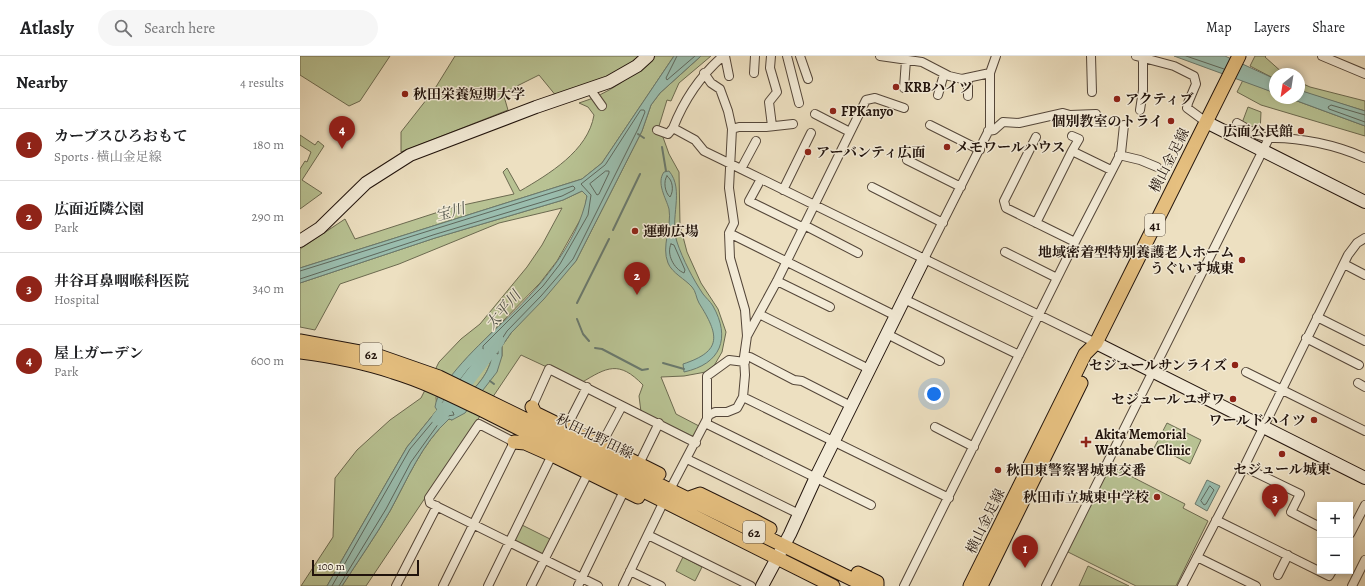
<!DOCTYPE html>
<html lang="en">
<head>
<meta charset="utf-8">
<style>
	body { margin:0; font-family:Alegreya,"Noto Serif JP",serif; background:#f6f6f6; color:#202124 }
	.controls { position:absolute; right:12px; bottom:12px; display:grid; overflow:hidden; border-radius:0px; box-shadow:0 2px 6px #0003 }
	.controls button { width:36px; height:36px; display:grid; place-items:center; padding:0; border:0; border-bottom:1px solid #e0e0e0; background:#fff; color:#202124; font:20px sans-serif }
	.compass { position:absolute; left:969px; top:12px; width:36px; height:36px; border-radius:50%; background:#fff; box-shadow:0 2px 6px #0003; rotate:210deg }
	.scale { position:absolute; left:12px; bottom:10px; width:107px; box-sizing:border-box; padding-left:4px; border:2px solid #21130c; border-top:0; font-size:11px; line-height:14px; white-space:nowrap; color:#21130c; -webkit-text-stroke:3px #f3ebd7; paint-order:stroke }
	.you { position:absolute; left:634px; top:338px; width:14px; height:14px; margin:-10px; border:3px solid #fff; border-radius:50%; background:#1a73e8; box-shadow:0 0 0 6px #1a73e833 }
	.badge { display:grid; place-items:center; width:26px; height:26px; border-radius:50%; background:#8f2418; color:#fff; font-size:13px; font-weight:700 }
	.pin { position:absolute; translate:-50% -33px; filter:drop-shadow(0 1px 2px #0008) }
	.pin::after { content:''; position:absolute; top:21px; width:14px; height:12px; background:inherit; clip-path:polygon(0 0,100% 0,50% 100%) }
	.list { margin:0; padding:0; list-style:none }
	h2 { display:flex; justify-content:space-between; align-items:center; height:52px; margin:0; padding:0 16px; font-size:17px }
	h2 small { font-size:13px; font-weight:400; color:#757577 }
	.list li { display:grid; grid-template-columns:26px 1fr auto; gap:12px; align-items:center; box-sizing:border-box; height:72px; padding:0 16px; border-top:1px solid #e0e0e0 }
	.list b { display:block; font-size:15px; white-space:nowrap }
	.list p { margin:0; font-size:13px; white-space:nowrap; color:#757577 }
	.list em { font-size:13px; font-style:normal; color:#757577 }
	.icon { flex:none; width:22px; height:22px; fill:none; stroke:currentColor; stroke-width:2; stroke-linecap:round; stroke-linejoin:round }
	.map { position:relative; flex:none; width:1065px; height:530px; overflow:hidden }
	header { display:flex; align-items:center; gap:24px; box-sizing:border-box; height:56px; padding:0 20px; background:#fff; border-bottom:1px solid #e0e0e0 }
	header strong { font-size:19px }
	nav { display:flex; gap:22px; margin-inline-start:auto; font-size:14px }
	.search { width:280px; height:36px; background:#f6f6f6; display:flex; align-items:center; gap:10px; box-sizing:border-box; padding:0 14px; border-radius:22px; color:#757577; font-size:15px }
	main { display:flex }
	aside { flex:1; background:#fff }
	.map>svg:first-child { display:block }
</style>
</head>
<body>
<header>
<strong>Atlasly</strong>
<div class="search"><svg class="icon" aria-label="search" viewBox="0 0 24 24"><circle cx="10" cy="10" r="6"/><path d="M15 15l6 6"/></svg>Search here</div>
<nav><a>Map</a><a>Layers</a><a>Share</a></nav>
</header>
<main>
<aside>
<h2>Nearby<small>4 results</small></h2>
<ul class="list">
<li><span class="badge">1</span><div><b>カーブスひろおもて</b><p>Sports · 横山金足線</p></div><em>180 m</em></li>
<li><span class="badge">2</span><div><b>広面近隣公園</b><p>Park</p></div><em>290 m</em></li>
<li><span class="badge">3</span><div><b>井谷耳鼻咽喉科医院</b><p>Hospital</p></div><em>340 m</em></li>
<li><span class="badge">4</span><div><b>屋上ガーデン</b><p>Park</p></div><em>600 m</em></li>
</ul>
</aside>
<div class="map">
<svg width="1065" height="530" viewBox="0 0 1065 530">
	<rect width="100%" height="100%" fill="#ede0c1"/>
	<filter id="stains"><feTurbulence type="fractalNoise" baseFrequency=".005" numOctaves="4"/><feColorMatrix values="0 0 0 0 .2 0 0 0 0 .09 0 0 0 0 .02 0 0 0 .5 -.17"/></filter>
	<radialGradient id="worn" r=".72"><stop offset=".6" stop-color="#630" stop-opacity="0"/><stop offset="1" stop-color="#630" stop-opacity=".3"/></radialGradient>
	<!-- green -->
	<path fill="#b8c293" stroke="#6c6a50" d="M0,0H90L60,45L49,50L0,19Z
		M155,0H338L328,13L257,41L239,19L203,37L208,54L101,96V76L134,34Z
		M355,0H374L302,107L282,123L0,212V193L45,163L55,183L154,151L214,138L203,116L207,112L220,135C249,118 288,95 294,59L288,51L279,47C309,38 332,20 355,0Z
		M401,0H411L379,27L371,45L367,44L359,70L369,98L379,116L380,169L387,196L401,227L418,253L426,276L422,296L411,315L384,320L361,321L376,358L399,370L392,384L341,356L339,340L343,329C319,304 307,311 281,327L221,299L66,530H42C58,505 75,481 90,455C107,424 122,387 149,363L152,364L202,300V290L211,277L276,205L342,75L351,49L360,37Z
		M955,0H966L965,1L984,18H975V23L950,10Z
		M943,24L975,37V42H989L1065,70V80L961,49L937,36Z
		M999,26L1010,31L1065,45V55L1006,37L999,34Z
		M948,51L961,56L960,77L942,67Z
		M0,79L15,89L18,85L24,90L2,124L22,137L0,153V113L5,105L7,106L11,96L0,89Z
		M282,135L287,140L284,157L257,205L240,227L163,306L136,341L137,354L107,391L27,530H1L33,481L35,422L57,394L90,364L121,342L139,306L161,283L180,268L227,211L242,189L262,152L199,167L99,208L40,228L15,274L0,271V227L135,182L263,144Z
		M184,297L192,300C187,325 170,336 152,351L142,347L169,312Z
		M867,367L901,384L890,408L861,393L860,395L854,392Z
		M809,409L885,448L883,452L908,465L876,530H836L766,495Z
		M218,467L254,485L245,504L209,485Z
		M383,501L402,511L395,525L376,515Z
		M788,510L829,530H779Z"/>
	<!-- water -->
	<path fill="#9abdae" stroke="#6a796d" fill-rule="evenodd" d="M374,0H401L360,37L351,49L342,75L276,205L244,243L211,277L202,290V300L197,316L165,357L152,364L149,363C122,387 107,424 90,455C75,481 58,505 42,530H27L107,391L137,354L135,351C138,326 183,285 202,267C237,235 278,188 287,140L282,135L263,144L135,182L0,227V212L282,123L302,107ZM184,297L192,301C187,323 172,335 155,350L152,351L142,347L169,312Z
		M874,0H925L975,23V37Z
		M999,34L1065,55V70L989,42H999Z
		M369,115C385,134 369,163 377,186C383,204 393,223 403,238C406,242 410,245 413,250C431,282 421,308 384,316L383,308C423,295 419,279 399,247C396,242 396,235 392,231C385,223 372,217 368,207C361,190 372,171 369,153C366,142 356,127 364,116Z
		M907,424L920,430L907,455L895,448Z"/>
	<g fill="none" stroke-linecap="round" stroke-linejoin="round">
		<!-- shore -->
		<path stroke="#5e685d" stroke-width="1" d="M377,0L366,22L367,24L395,0
			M886,0L924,13
			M341,54H344L345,56L338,73L273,203L241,240L207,275L198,289V298L183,293V290L243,230L260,208L288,159L291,139L281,128L305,109Z
			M1065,59L1031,49L1028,51L1029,53L1065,66
			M306,115H309V117L299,138L297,139L290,128Z
			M367,120C373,124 374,135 370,141C365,137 363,125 367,120Z
			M371,188L374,189L385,214L384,217C374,213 366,198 371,188Z
			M0,215L273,130L275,132L274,134L262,140L133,179L0,223
			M910,430L914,434L906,448L904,449L901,445Z
			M32,530L110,393L140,357L141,352L153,356L154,359L147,360L139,367L111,406L86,453L39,530"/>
		<!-- stream -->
		<path stroke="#6a796d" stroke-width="2" d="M338,78L344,82
			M362,91L366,115
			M313,174L340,118
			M277,247L309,183
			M277,263L283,278L289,285
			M295,292L302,293L342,314L348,313
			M363,307L384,313
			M190,325L194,328"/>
		<!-- river -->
		<path stroke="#9abdae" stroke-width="13" d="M138,363L198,285"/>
		<!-- street casing -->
		<g stroke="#544639" stroke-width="10">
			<path id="street" d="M425,0L429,20
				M471,0L470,12L477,36L469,46L472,70
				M487,0L499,47
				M500,0L508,23
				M580,0L622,6L649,20L662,23L690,17
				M791,0L792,36
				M836,0L874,10L894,20L896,28L888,47L887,52L906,66
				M1022,0L1065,18
				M404,17L411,27L420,33L428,55L432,73
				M454,17L455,0
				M604,32L606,4
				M290,33L302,50
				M638,39L644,18
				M668,40V22
				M840,54L843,34V2
				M515,58L550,76
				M937,67L958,79L969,82
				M630,69L680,94
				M373,72C384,44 400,20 423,0
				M357,74L368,78L373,72L395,84L404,95L441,113L796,287
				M688,75L694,74L703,66L719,67L763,57L770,59L796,58
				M772,80L779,83L772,95
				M736,81L704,145L706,152L775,186
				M819,99L840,104L857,111
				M607,104L661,131
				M441,113L456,85
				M461,123L449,145L502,171
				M572,131L643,167
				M483,134L511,77
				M736,167L772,95L811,114
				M504,169L558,197
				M429,177L596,260
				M705,196L757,222
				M624,203L690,72V17L696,0
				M1044,208L1065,219
				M477,225L530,251
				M604,243L719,299
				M459,258L569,313
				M1017,261L1065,285
				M587,278L640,305
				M447,280L477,225L566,44L575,42L604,52
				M1006,282L1059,309
				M444,301H450L494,324L502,325L551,350
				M946,316L1065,375
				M1058,327L1065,331
				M443,341L649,442
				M232,351L249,313L396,387
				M407,365V320L429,304L445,306
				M407,368L571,449
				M635,371L674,391
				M266,372L287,331
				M301,389L322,350
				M387,403L499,458
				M339,408L359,367
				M944,411L1000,438L991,456L1020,471
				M916,464L1029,520L1032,515
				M1050,478L1065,449
				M348,479L451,530
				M897,501L956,530
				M330,515L361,530
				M978,519L988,499
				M96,530L137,450
				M143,530L214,386L179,368L129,442L130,447C186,475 242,502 298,530
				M188,530L252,399
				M231,530L288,417
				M278,530L324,435
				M323,530L364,445L409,359L415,356H427L437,352L443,341L445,319L444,301L447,280L445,254L430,202L429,177L434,167L429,132L432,73L439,71H466L493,68
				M604,530L775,186L821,97L824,69
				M746,530L969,82C999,81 1037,89 1065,102
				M882,530L944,411L1048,199L1057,187L1065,182
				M1052,530L1065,504"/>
		</g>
		<!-- secondary casing -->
		<g stroke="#21130c" stroke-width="14">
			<path id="secondary" d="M906,66L1065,146
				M0,185L20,172L66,127L110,99L236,51L309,26L337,10L348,0
				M796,287L1065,422
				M462,530L490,478L516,421L624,203"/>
		</g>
		<!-- primary casing -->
		<g stroke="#21130c" stroke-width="15">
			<path id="primary" d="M0,285L76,299L139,321L566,530
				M0,296C31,300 63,306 93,316C123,325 151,339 178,352L533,530
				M232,351L235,357L339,408L343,422
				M214,386L225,387L252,399L338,441
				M339,408L359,418
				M386,443L400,438L453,464L454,476
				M453,464L470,473
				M558,517L577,526V530
				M670,530L785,298L796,287L939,0
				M681,530L781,327"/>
		</g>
		<!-- street -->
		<use href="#street" stroke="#f3ebd7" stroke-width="8"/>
		<!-- secondary -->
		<use href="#secondary" stroke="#f3ebd7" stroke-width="12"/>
		<!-- primary -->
		<use href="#primary" stroke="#e6c080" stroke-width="13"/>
	</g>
	<!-- markers -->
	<g fill="#8f2418" stroke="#f3ebd7" stroke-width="1.5">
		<circle cx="596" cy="31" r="4"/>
		<circle cx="105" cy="38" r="4"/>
		<circle cx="817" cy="43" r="4"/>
		<circle cx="533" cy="55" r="4"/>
		<circle cx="871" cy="65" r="4"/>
		<circle cx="1001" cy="75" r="4"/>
		<circle cx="647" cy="91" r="4"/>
		<circle cx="508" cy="96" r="4"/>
		<circle cx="335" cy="175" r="4"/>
		<circle cx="942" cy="204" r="4"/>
		<circle cx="935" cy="309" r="4"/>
		<circle cx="933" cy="343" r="4"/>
		<circle cx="1014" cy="364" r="4"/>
		<path d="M784 380h4v4h4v4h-4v4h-4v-4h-4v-4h4z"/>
		<circle cx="982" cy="398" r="4"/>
		<circle cx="698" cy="414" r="4"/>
		<circle cx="857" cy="441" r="4"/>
	</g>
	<g text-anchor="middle" stroke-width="3" stroke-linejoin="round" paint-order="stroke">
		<!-- shield labels -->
		<g fill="#f3ebd7" stroke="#605449" stroke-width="1">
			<rect x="845" y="158" width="20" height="22" rx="3"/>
			<rect x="60" y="287" width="22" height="22" rx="3"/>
			<rect x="443" y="465" width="22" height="22" rx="3"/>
		</g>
		<g font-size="13" font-weight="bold" fill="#21130c">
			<text x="855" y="174">41</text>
			<text x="71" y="303">62</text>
			<text x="454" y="481">62</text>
		</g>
		<!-- poi labels -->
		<g font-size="14" font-weight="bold" fill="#21130c" stroke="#f3ebd7" text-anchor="start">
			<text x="604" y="36">KRBハイツ</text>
			<text x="113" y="43">秋田栄養短期大学</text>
			<text x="825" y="48">アクティブ</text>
			<text x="541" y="60">FPKanyo</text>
			<text x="863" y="70" text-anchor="end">個別教室のトライ</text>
			<text x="993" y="80" text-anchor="end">広面公民館</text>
			<text x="655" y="96">メモワールハウス</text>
			<text x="516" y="101">アーバンティ広面</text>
			<text x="343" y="180">運動広場</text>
			<text x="934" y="201" text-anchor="end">地域密着型特別養護老人ホーム<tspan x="934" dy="16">うぐいす城東</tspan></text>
			<text x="927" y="314" text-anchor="end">セジュールサンライズ</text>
			<text x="925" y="348" text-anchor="end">セジュール ユザワ</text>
			<text x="1006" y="369" text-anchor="end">ワールドハイツ</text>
			<text x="795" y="383">Akita Memorial<tspan x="795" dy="16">Watanabe Clinic</tspan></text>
			<text x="982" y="418" text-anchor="middle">セジュール城東</text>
			<text x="706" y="419">秋田東警察署城東交番</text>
			<text x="849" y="446" text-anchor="end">秋田市立城東中学校</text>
		</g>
		<!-- street labels -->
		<g font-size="14" fill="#21130c" stroke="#f3ebd7">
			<text transform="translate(869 104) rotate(-63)" y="5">横山金足線</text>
			<text transform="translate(295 380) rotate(26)" y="5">秋田北野田線</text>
			<text transform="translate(685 465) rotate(-64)" y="5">横山金足線</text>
		</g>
		<!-- water labels -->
		<g font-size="15" font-style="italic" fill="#4b4e45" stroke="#f3ebd7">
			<text transform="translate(150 156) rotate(-16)" y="5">宝川</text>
			<text transform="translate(203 254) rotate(-50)" y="5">太平川</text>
		</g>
	</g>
	<rect width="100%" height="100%" filter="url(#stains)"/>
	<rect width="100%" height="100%" fill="url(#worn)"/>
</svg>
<div class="controls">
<button>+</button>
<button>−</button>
</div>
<svg class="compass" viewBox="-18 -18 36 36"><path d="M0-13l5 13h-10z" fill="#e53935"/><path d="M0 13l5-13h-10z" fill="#757577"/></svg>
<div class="scale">100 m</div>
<div class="you"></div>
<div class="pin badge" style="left:725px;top:512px">1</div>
<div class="pin badge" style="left:337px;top:239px">2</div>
<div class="pin badge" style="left:975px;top:461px">3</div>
<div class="pin badge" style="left:42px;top:93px">4</div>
</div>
</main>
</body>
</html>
